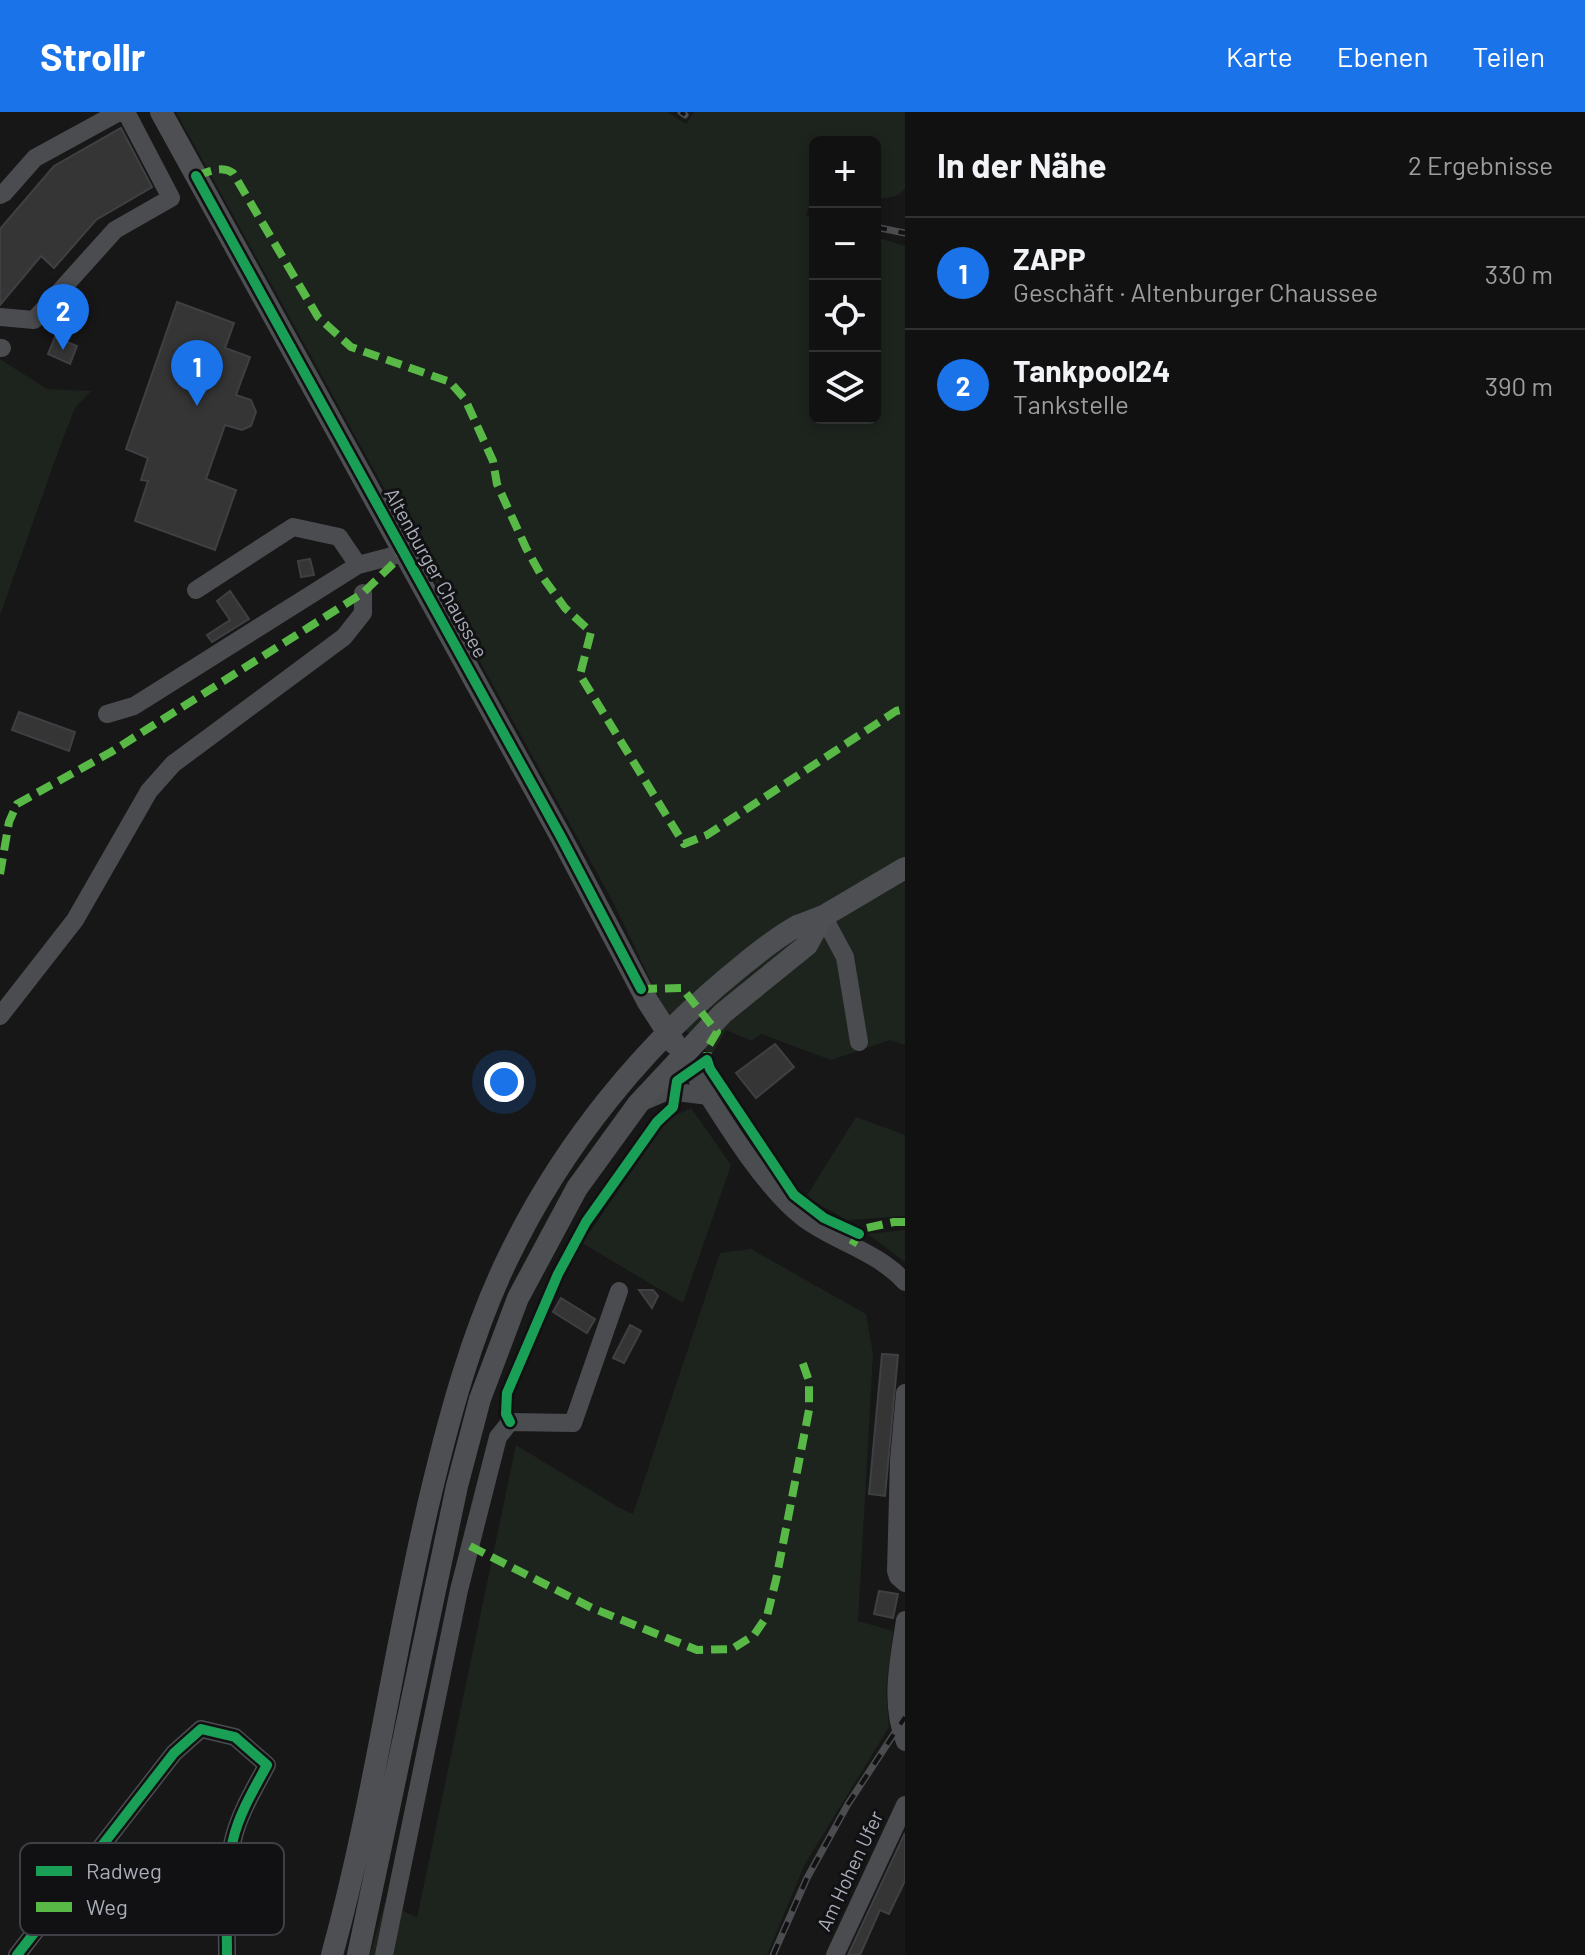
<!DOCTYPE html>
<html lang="de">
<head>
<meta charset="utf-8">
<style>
	body { margin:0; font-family:Barlow,sans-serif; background:#1a1a1a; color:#f1f3f6 }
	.controls { position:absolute; right:24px; top:24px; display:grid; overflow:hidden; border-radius:12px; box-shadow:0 4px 12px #0003 }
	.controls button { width:72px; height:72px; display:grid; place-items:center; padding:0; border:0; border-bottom:2px solid #303131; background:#111; color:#f1f3f6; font:40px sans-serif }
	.you { position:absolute; left:504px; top:970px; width:28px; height:28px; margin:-20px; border:6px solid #fff; border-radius:50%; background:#1a73e8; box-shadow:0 0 0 12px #1a73e833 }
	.badge { display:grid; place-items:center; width:52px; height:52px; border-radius:50%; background:#1a73e8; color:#fff; font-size:26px; font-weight:700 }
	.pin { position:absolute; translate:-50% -66px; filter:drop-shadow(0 2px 4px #0008) }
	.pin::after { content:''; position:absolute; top:42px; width:28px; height:24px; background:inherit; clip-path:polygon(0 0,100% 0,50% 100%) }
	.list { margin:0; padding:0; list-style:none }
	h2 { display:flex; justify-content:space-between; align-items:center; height:104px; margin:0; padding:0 32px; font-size:34px }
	h2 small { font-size:26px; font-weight:400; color:#9c9d9f }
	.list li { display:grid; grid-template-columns:52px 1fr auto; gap:24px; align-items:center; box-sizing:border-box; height:112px; padding:0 32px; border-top:2px solid #303131 }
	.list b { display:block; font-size:30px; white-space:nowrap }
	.list p { margin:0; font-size:26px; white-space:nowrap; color:#9c9d9f }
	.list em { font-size:26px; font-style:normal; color:#9c9d9f }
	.icon { flex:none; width:44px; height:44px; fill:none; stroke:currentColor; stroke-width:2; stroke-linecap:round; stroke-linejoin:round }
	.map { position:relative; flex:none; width:905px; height:1843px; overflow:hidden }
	header { display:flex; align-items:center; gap:48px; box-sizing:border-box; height:112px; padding:0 40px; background:#1a73e8; color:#fff }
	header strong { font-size:38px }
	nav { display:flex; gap:44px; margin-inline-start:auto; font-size:28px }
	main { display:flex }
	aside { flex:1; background:#111 }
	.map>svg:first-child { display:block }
</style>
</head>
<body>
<header>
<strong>Strollr</strong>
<nav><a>Karte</a><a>Ebenen</a><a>Teilen</a></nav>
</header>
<main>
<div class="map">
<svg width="905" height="1843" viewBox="0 0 905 1843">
	<rect width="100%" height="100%" fill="#171717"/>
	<!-- green -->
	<path fill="#1d241e" d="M176,0H667L686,12L694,0H905V77C896,86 887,87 875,85V30H815V79L806,103L815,106V306H875V125L905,134V933L890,928L831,948L761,922L752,929L726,918L711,944L664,896L612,788Z
		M0,247L47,277L91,279L75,296L59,337L0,503Z
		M691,996L731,1053L683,1191L582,1131L668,1007Z
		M856,1005L905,1023V1104L847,1108L806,1085Z
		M905,1118V1150L868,1122Z
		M751,1137L866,1202L873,1242L858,1509L893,1519L886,1578L889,1615L805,1752L767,1843H370L385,1790L417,1806L516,1333L618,1395L633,1402L720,1141Z"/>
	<!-- building -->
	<path fill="#353536" stroke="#3f4043" stroke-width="2" d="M121,16L152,75L96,108L54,156L41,144L0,193V117L54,54Z
		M177,190L234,211L225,236L250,245L236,283L251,288L256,300L251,314L242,318L225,313L206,367L236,378L215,438L135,409L148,369L141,368L148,346L126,337Z
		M55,225L77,234L70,252L48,242Z
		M310,447L314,463L301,465L298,449Z
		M230,479L249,507L212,530L207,523L230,508L217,489Z
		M19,600L75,620L69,639L12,618Z
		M775,932L794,955L756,986L736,961Z
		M639,1178H653L658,1184L652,1196Z
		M561,1186L595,1207L587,1221L553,1200Z
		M630,1213L641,1219L624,1251L613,1246Z
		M882,1242L898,1243L885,1384L869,1382Z
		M879,1479L898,1482L893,1506L874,1502Z
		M905,1721V1769L889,1802L880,1798L860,1843H848Z"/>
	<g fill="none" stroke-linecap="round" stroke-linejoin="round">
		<!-- minor -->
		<path stroke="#4b4c50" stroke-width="18" d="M0,83L4,81L35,46L119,0
			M0,205L34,208L115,118L171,86L126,0
			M0,236H2
			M196,478L293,415L339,425L358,453L404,441
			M107,602L134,594L358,453
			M823,804L845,845L859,930
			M0,904L75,808L149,679L173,652L344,525L363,501V481
			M682,943C714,992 758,1070 802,1105C835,1130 877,1139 905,1170
			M642,990L668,979L709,984
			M905,1281L899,1348L896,1459L898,1465L905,1471
			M905,1508C899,1549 889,1590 905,1630
			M17,1843L174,1641L201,1617L235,1625L267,1653C254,1677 239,1702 233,1728C224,1765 227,1806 227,1843
			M384,1843L459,1478L498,1325L510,1310L573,1311L619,1179
			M835,1843L905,1693"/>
		<!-- major -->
		<path stroke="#4d4f52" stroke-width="22" d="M161,0L561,725L648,890L675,932
			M332,1843C374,1691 394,1534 431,1381C450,1302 472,1221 507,1148C562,1033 645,931 744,852C760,839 779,824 797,814C807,810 817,807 827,802C853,787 879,771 905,756
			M358,1843L457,1374L480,1287L518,1186L577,1076L638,992L723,901L807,833L823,804"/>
		<!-- rail casing -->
		<g stroke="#4b4c4f" stroke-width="7">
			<path id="rail" d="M681,0L685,3
				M875,115L905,121
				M773,1843L807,1766L848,1692L905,1605"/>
		</g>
		<!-- rail -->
		<use href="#rail" stroke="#111113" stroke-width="4" stroke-dasharray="12" stroke-linecap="butt"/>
		<!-- quiet -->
		<path stroke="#58b947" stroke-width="8" stroke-dasharray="16 8" stroke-linecap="butt" d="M196,64C208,60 221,53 233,61L318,205L351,235L450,270L465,287L493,349L497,372L526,436L541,463L565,496L591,520L580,563L684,732L707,723L896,599L905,597
			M0,762L9,710L17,692L111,640L363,481L404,441
			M641,877L682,876L717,920L708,935L707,948
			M852,1133L862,1117L894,1110H905
			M470,1434L592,1496L697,1538L732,1537L754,1523L767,1504L776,1468L809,1298V1269L802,1249"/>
		<!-- cycleway casing -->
		<g stroke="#111113" stroke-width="15">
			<path id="cycleway" d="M196,64L561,725L641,877
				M510,1310L506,1302L507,1281L558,1162L586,1110L657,1010L673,995L677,969L707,948L710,957L794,1083L824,1106L859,1122
				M17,1843L174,1641L201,1617L235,1625L267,1653C254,1677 239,1702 233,1728C224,1765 227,1806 227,1843"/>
		</g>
		<!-- cycleway -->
		<use href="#cycleway" stroke="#1a9f57" stroke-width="10"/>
	</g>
	<g text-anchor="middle" stroke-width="6" stroke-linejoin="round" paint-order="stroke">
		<!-- street labels -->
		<g font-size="20" fill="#a8adb8" stroke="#111113">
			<text transform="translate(436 461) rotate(61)" y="7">Altenburger Chaussee</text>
			<text transform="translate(850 1759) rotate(-65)" y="7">Am Hohen Ufer</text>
		</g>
	</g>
	<!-- legend -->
	<rect x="20" y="1731" width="264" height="92" rx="12" fill="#111113" stroke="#3e4045" stroke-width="2"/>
	<rect x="36" y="1754" width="36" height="10" fill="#1a9f57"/>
	<rect x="36" y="1790" width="36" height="10" fill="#58b947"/>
	<g font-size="22" fill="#a8adb8">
		<text x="86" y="1767">Radweg</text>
		<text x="86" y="1803">Weg</text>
	</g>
</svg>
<div class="controls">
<button>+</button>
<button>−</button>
<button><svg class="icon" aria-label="locate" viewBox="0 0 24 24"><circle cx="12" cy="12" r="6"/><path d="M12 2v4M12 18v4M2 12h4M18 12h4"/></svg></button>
<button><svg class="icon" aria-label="layers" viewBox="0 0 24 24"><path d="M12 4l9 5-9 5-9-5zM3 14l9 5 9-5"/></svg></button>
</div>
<div class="you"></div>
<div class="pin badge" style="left:197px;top:294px">1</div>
<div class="pin badge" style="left:63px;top:238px">2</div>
</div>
<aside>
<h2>In der Nähe<small>2 Ergebnisse</small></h2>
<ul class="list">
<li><span class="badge">1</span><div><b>ZAPP</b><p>Geschäft · Altenburger Chaussee</p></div><em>330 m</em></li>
<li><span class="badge">2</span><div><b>Tankpool24</b><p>Tankstelle</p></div><em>390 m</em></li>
</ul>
</aside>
</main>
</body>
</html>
